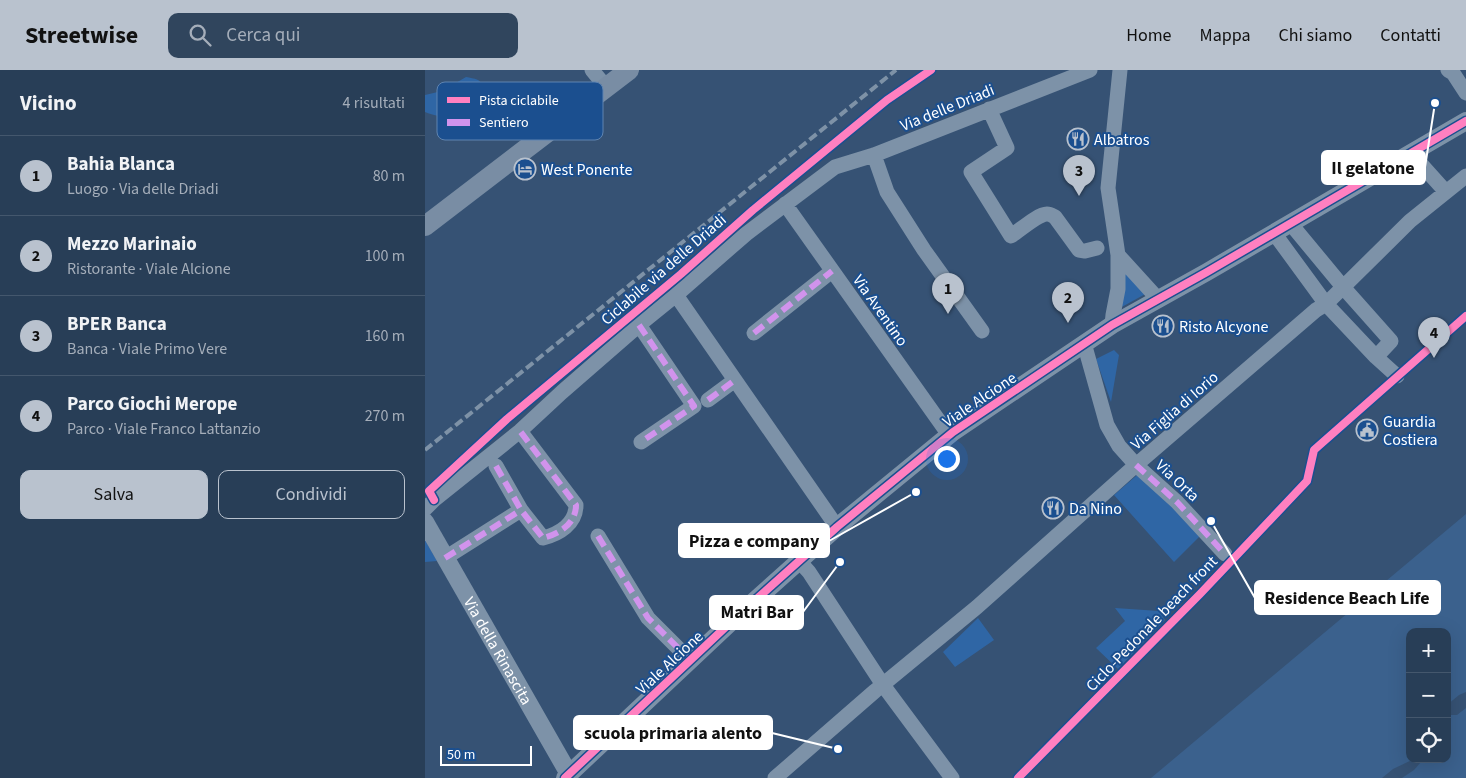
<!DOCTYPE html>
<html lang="it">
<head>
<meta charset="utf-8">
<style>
	body { margin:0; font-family:"Source Sans 3",sans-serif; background:#30455d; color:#f1f3f6 }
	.controls { position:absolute; right:15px; bottom:15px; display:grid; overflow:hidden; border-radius:10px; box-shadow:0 5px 20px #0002 }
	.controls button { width:45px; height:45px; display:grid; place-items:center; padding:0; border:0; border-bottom:1px solid #44576d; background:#283e57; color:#f1f3f6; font:25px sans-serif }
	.scale { position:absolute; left:15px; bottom:12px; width:92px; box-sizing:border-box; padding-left:5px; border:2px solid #fff; border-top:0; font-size:14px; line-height:18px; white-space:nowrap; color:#fff; -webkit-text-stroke:4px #1b4f8f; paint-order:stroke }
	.you { position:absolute; left:521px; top:388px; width:18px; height:18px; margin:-12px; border:4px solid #fff; border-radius:50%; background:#1a73e8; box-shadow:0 0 0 8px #1a73e833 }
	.badge { display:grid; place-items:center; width:32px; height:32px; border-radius:50%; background:#b9c2ce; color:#111; font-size:16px; font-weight:700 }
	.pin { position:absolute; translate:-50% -41px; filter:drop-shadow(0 1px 2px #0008) }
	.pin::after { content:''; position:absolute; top:26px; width:18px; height:15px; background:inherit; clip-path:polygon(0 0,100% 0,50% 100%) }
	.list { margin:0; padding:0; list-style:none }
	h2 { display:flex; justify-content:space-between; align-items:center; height:65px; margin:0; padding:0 20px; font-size:21px }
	h2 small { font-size:16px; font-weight:400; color:#a5aeba }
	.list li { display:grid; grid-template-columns:32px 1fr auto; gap:15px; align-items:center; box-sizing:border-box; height:80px; padding:0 20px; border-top:1px solid #44576d }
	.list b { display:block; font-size:19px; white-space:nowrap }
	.list p { margin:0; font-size:16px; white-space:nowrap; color:#a5aeba }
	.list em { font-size:16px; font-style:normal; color:#a5aeba }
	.actions { display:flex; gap:10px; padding:15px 20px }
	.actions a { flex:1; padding:11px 0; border:1px solid #b9c2ce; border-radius:10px; text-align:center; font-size:18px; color:#b9c2ce }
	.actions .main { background:#b9c2ce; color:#111 }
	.icon { flex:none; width:28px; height:28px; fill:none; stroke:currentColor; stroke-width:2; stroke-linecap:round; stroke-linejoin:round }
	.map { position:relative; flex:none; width:1041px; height:708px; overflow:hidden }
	header { display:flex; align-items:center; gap:30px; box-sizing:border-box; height:70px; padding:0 25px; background:#b9c2ce; color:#111 }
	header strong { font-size:24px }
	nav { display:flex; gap:28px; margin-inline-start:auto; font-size:18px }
	.search { width:350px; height:45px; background:#30455d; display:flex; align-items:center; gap:12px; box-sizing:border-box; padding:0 18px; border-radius:10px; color:#a5aeba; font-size:19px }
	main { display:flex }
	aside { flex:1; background:#283e57 }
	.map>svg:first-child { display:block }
</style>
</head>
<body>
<header>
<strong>Streetwise</strong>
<div class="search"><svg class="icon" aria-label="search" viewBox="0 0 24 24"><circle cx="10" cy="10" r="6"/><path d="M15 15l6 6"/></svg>Cerca qui</div>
<nav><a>Home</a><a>Mappa</a><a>Chi siamo</a><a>Contatti</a></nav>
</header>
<main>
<aside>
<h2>Vicino<small>4 risultati</small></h2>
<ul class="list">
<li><span class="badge">1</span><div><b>Bahia Blanca</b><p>Luogo · Via delle Driadi</p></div><em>80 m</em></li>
<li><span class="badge">2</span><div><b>Mezzo Marinaio</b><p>Ristorante · Viale Alcione</p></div><em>100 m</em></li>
<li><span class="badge">3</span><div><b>BPER Banca</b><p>Banca · Viale Primo Vere</p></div><em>160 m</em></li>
<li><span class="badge">4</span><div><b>Parco Giochi Merope</b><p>Parco · Viale Franco Lattanzio</p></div><em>270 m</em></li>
</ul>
<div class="actions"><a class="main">Salva</a><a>Condividi</a></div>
</aside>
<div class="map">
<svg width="1041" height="708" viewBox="0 0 1041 708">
	<rect width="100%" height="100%" fill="#365274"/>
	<!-- green -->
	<path fill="#2f66a5" d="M41,7C45,8 49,8 53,10C65,17 57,38 47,44C34,51 13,47 0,42V25L17,21Z
		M700,203L724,222L693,239Z
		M689,280L694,285L686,332L671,289Z
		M718,400L778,463L749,492L689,425Z
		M0,470L12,491L0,492Z
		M690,538L734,541L740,550L693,599L671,578L700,551Z
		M553,548L569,570L530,597L518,582Z"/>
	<!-- water -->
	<path fill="#3b618d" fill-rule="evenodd" d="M1041,444V708H726ZM985,562H1022V689H985Z"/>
	<!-- pier -->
	<path fill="#365274" d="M1041,622V638L1032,645H1022V635L1034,625Z
		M989,689H994L996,692L989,700L977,708H957L968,699Z"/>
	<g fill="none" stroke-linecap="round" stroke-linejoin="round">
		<!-- minor -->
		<path stroke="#7d92a8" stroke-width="15" d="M167,0L181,17
			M1023,0L1028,3L1041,23
			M564,39L582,78L546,102L586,166C594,161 613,144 622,144C625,144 628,146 630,147L654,180L660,181L672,178
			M986,83L1021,122
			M449,85L462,122L499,180L557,261
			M360,134L524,365
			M849,163L901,234L951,287L966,271L918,217L865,153
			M693,185L734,230
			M251,225L412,457
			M214,255L269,336L216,372
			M687,255L688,245L693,219V185L683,118L695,0
			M329,263L407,201
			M659,273L682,355L694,376L711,395L752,432L800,484
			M951,287L972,306
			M283,330L310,310
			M71,396L96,440L118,468C134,464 151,454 151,435L95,361
			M0,439L9,430L95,361L137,322L214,255L251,225L321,164L410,97L449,85L665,0
			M173,466L223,548L266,591
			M20,488L96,440
			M374,491L384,502L458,615L527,708
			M350,708L450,621L552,537L711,395L891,240L901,234L985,151L1041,106"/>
		<!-- tertiary -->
		<g stroke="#7d92a8" stroke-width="18">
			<path id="s1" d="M0,452L144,704"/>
			<path d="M140,708L307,551L412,457L528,362L687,255L782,202L1041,51"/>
		</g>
		<!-- secondary -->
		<path stroke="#798da4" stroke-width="20" d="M0,156L204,0"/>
		<!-- rail -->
		<path stroke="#7e92a7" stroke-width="4" stroke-dasharray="9 4" stroke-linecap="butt" d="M0,380L471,0"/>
		<!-- quiet -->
		<path stroke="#d193ec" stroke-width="6" stroke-dasharray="12 6" stroke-linecap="butt" d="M214,255L269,336L216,372
			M329,263L407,201
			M283,330L310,310
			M711,395L752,432L800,484
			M71,396L96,440L118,468C134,464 151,454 151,435L95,361
			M173,466L223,548L266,591
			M20,488L96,440"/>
		<!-- cycleway casing -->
		<g stroke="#1b4f8f" stroke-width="11">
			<path id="cycleway" d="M9,430L4,421L82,349L256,204L328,140L462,30L506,0
				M140,708L307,551L412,457L528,362L687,255L782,202L1041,51
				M593,708L775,524L882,411L889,380L1041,246"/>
		</g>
		<!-- cycleway -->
		<use href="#cycleway" stroke="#ff80c0" stroke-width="8"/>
	</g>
	<!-- icons -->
	<defs>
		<g id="restaurant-ring" transform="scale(1.125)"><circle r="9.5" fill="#1b4f8f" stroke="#b9c2ce" stroke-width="1.5"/><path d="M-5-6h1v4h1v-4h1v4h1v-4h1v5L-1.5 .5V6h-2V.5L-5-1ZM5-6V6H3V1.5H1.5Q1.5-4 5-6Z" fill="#b9c2ce"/></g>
		<g id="hotel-ring" transform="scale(1.125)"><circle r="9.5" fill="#1b4f8f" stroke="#b9c2ce" stroke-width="1.5"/><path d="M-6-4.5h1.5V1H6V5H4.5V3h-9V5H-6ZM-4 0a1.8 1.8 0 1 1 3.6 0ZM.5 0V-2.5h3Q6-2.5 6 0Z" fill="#b9c2ce"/></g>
		<g id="civic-ring" transform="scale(1.125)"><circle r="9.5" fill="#1b4f8f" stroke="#b9c2ce" stroke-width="1.5"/><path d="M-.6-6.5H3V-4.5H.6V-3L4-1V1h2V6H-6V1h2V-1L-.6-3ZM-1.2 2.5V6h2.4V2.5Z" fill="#b9c2ce"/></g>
	</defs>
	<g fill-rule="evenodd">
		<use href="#restaurant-ring" x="653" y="69"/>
		<use href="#hotel-ring" x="100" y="99"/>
		<use href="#restaurant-ring" x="738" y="256"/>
		<use href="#civic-ring" x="942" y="360"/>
		<use href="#restaurant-ring" x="628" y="438"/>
	</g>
	<g text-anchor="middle" stroke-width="4" stroke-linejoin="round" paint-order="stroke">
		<!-- street labels -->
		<g font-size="16" fill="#fff" stroke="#1b4f8f">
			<text transform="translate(522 37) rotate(-22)" y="6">Via delle Driadi</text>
			<text transform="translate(238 199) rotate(-41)" y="6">Ciclabile via delle Driadi</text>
			<text transform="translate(456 240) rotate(55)" y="6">Via Aventino</text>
			<text transform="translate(554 329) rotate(-34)" y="6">Viale Alcione</text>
			<text transform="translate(749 340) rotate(-41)" y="6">Via Figlia di Iorio</text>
			<text transform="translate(753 410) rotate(43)" y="6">Via Orta</text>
			<text transform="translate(726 553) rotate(-46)" y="6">Ciclo-Pedonale beach front</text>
			<text dy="6" stroke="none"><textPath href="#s1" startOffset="148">Via della Rinascita</textPath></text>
			<text transform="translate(244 592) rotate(-43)" y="6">Viale Alcione</text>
		</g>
		<!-- poi labels -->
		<g font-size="16" fill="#fff" stroke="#1b4f8f" text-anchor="start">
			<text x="669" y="75">Albatros</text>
			<text x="116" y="105">West Ponente</text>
			<text x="754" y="262">Risto Alcyone</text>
			<text x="958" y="357">Guardia<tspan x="958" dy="18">Costiera</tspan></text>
			<text x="644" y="444">Da Nino</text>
		</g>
	</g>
	<!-- legend -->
	<rect x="12" y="12" width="166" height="58" rx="8" fill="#1b4f8f" stroke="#5f84b1" stroke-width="1"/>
	<rect x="22" y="27" width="23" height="6" fill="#ff80c0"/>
	<rect x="22" y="49" width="23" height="7" fill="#d193ec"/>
	<g font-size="14" fill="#fff">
		<text x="54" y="35">Pista ciclabile</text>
		<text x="54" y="57">Sentiero</text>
	</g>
	<!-- callouts -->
	<path fill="none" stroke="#fff" stroke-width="2" d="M1010 33L1000 97M491 422L404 471M786 451L830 528M415 492L378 542M413 679L347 663"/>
	<g fill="#fff" stroke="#1b4f8f" stroke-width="2">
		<circle cx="1010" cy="33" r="5"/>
		<circle cx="491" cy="422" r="5"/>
		<circle cx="786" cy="451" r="5"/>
		<circle cx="415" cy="492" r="5"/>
		<circle cx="413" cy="679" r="5"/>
	</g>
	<g fill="#fff" stroke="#fff" stroke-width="2">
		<rect x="897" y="81" width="103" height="33" rx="5"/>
		<rect x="254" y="454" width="150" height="33" rx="5"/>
		<rect x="830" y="511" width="185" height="33" rx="5"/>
		<rect x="285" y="526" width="93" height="33" rx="5"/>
		<rect x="149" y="646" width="198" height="33" rx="5"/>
	</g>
	<g font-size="18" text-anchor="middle" font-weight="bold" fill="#111">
		<text x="948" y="104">Il gelatone</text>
		<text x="329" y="477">Pizza e company</text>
		<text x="922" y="534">Residence Beach Life</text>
		<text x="332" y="548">Matri Bar</text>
		<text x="248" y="669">scuola primaria alento</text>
	</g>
</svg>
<div class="controls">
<button>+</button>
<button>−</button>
<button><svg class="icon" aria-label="locate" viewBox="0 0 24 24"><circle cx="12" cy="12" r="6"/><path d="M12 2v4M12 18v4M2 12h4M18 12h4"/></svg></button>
</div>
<div class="scale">50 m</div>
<div class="you"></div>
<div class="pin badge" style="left:523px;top:244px">1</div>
<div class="pin badge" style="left:643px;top:253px">2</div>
<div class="pin badge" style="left:654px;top:126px">3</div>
<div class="pin badge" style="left:1009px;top:288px">4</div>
</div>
</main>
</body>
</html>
